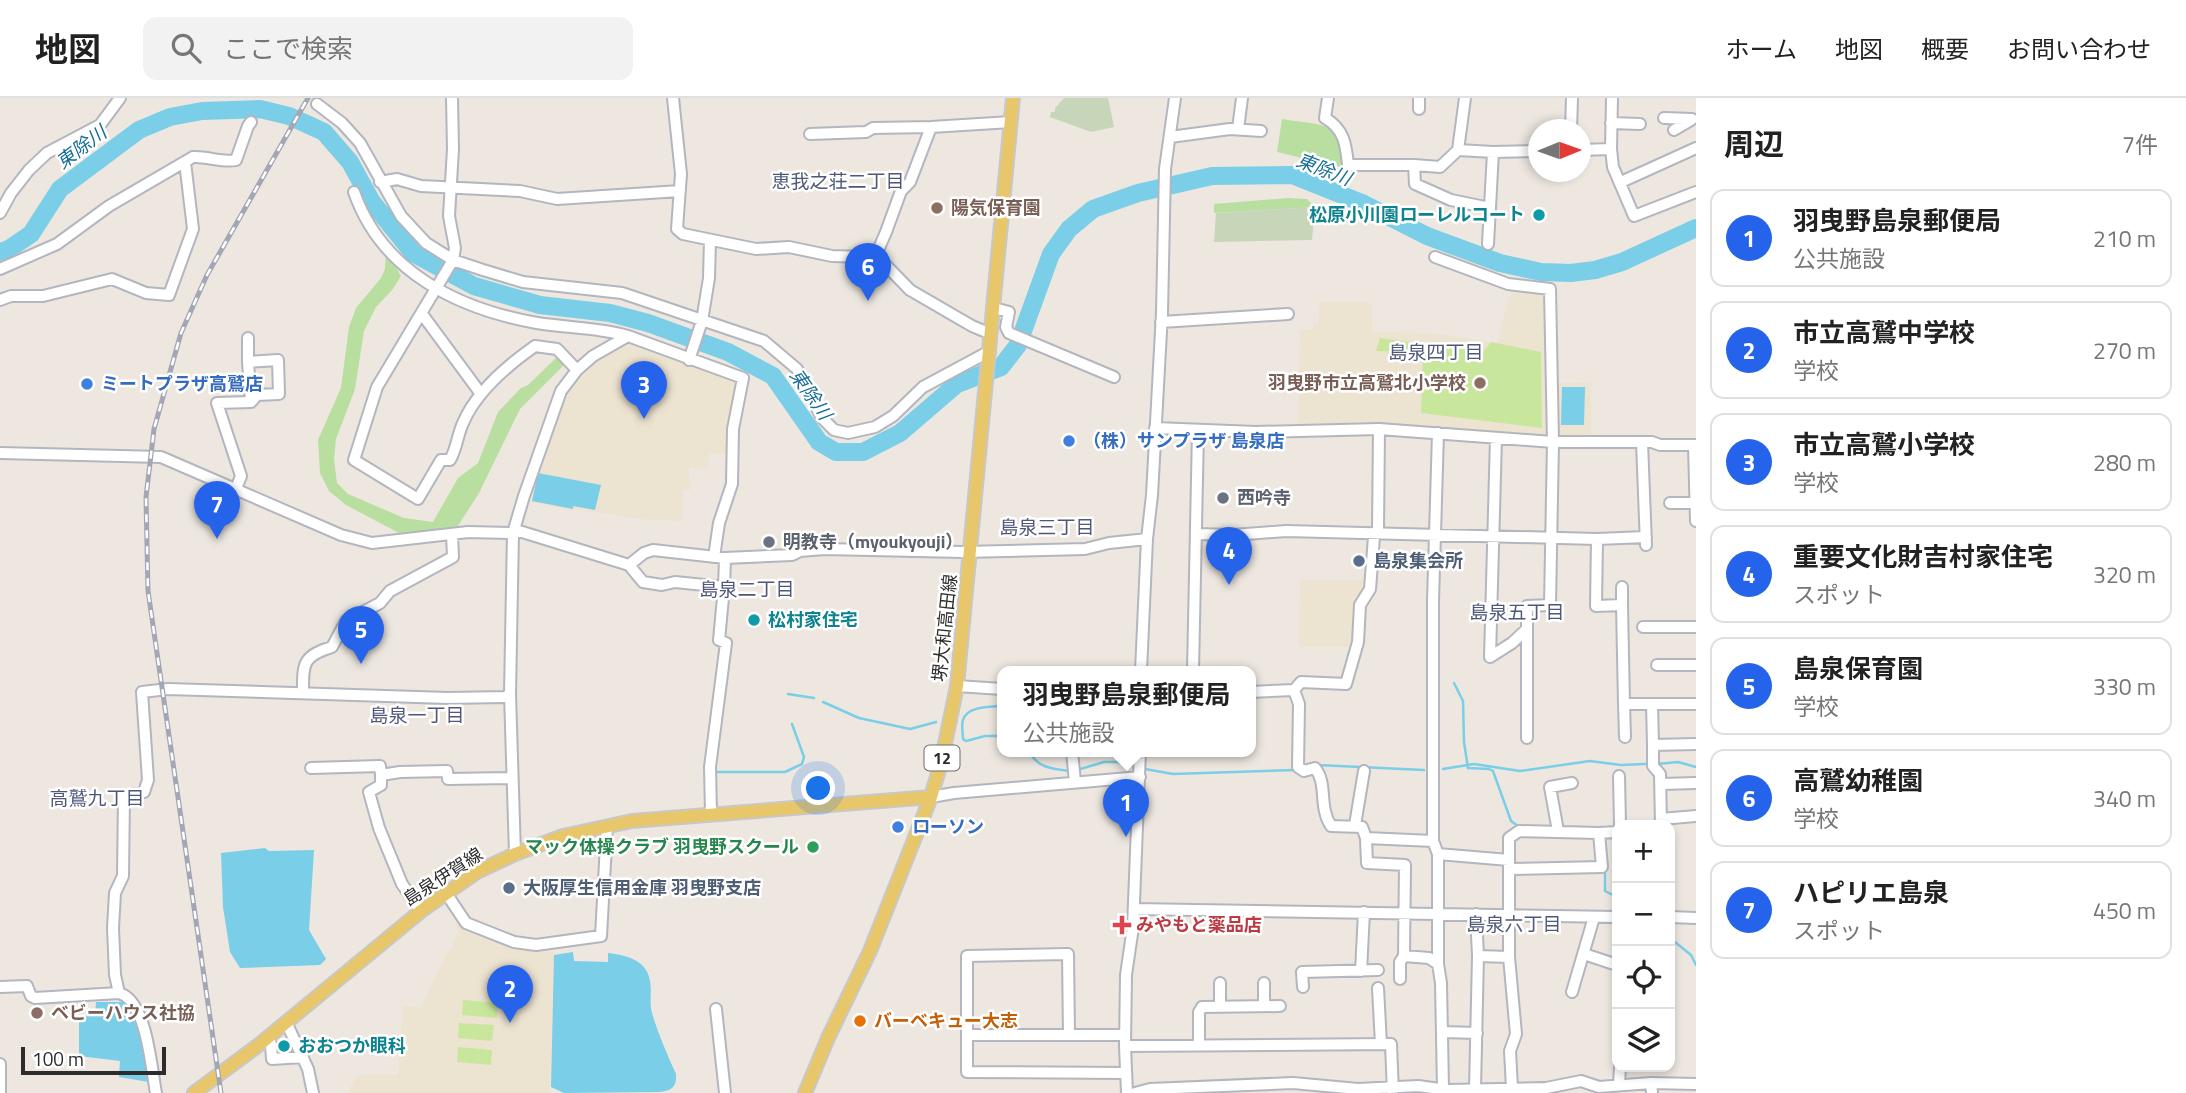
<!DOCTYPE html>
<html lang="ja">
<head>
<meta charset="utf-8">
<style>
	body { margin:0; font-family:"Titillium Web","Noto Sans JP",sans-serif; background:#f2f2f2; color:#222 }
	.controls { position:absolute; right:21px; bottom:21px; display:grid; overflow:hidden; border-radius:14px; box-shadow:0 4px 10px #0003 }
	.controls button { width:63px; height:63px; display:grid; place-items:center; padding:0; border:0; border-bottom:2px solid #e0e0e0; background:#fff; color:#222; font:35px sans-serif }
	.compass { position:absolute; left:1528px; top:21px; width:63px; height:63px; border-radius:50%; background:#fff; box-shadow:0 4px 10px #0003; rotate:89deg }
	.scale { position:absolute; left:21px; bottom:18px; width:145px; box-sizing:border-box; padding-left:7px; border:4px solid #2c2c2c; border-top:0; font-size:19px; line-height:24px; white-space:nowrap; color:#2c2c2c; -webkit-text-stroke:5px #fff; paint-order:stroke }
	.you { position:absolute; left:819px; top:691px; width:24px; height:24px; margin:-18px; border:5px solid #fff; border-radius:50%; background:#1a73e8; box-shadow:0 0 0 10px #1a73e833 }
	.badge { display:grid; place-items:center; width:46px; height:46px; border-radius:50%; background:#2563eb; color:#fff; font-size:23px; font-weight:700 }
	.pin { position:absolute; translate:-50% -58px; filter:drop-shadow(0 2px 4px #0008) }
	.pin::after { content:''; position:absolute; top:37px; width:24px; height:21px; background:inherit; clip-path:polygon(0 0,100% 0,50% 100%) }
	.popup { position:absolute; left:997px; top:568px; width:259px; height:91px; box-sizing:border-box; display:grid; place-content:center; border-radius:14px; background:#fff; filter:drop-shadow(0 2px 5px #0005); font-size:23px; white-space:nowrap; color:#767676 }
	.popup b { font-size:26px; color:#222 }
	.popup::after { content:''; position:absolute; left:50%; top:100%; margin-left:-14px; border:14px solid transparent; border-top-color:#fff }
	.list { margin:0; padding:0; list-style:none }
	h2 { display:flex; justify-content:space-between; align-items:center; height:91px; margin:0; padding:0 28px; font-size:30px }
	h2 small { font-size:23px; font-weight:400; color:#767676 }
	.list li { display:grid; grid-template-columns:46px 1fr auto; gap:21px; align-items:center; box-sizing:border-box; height:98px; margin:0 14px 14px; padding:0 14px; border:2px solid #e0e0e0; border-radius:14px }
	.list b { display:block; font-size:26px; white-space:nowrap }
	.list p { margin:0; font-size:23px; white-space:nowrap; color:#767676 }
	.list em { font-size:23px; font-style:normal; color:#767676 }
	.icon { flex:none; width:38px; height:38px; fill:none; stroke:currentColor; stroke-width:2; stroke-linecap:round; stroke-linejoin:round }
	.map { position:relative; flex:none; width:1696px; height:995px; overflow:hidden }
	header { display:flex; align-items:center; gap:42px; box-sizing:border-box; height:98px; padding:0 35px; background:#fff; border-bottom:2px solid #e0e0e0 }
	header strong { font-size:33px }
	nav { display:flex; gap:38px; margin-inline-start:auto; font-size:24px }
	.search { width:490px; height:63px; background:#f2f2f2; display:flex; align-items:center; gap:18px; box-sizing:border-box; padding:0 24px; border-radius:14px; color:#767676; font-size:26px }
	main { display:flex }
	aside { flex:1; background:#fff }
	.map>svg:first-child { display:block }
</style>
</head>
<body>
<header>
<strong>地図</strong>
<div class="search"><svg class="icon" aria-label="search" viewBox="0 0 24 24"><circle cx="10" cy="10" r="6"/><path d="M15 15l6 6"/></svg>ここで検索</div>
<nav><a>ホーム</a><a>地図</a><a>概要</a><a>お問い合わせ</a></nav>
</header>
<main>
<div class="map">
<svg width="1696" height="995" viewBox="0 0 1696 995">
	<rect width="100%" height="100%" fill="#ede7e0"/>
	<!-- education -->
	<path fill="#ede3d1" d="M1515,193L1542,194L1545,197L1548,334L1545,337L1380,326H1298L1300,232L1313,231V225H1318L1320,203H1359L1372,206V234L1432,235L1497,245L1509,199Z
		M627,244L657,252L736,285L739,290L730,356L710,355L707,371L689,370L690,392L683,393L682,423L639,421L575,411L574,413L531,404L536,378L566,293L574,281L594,261Z
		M1591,284V341H1558L1554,285Z
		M1361,479L1366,480V487L1355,511L1352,549H1299L1300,482H1360Z
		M456,824L531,854H554L550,995H347L357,977H398L403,908L421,909L446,856L453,848L458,833Z"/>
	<!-- green -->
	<path fill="#b8dfa0" d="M1282,21C1323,28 1342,21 1344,70L1277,54Z
		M1288,100L1307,101L1315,109L1214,115V106Z
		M386,152L401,178L393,191L376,209L364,233L355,291L336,341L334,361L337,385L348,396L404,420L433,424L458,380L478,365L498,314L521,290L528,287L558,258L565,266L520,311L479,395L456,431L399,435L346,407L329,393L320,375L318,342L341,290L349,229L356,210L381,180L385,171Z"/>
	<!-- cemetery -->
	<path fill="#c7d5b8" d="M1064,0H1108L1114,29L1091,34L1050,19L1051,14H1055V10Z
		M1315,109L1312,142L1214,144L1216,115Z"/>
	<!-- pitch -->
	<path fill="#c9e69d" d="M1380,240L1483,254L1491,244L1541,254L1542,330L1421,315L1423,254L1376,253Z
		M463,902L498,905L497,920L462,917Z
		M459,925L494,927L492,943L458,940Z
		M458,949L492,952L491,967L457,964Z"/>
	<!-- water -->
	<path fill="#7acee7" d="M1562,289H1585L1584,327H1561Z
		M538,375L601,387L595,412L573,408V411L532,403Z
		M265,750L269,753L314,752L309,832L326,861L320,867L240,870L230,854L223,809L221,755Z
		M573,854L574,863L608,864V855C626,857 647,862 650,883C652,894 649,903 652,915C658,936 667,956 676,976C677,989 671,993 659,994L564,995L551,989L554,857Z
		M96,904H123C140,926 144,956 149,984L119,979L120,963L79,958V918L95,916Z"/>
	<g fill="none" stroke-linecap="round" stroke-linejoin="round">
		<!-- stream -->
		<path stroke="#7acee7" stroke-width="2.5" d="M1454,585L1463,603L1464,644L1468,670L1489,671L1493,673L1511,723L1518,728
			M788,596L814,600
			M823,604L859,620L910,631L936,624
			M1002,608C990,609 967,608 963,622C961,627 963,636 963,641L966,643L985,638H1002
			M1029,653C1037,670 1053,671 1070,673
			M1657,666L1678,664L1696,669
			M1317,667L1424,672
			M1145,671L1173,676L1295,672
			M1443,671L1474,666L1520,673L1590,663L1621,667L1645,666
			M1077,672L1104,664H1117L1134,668
			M712,674H785L802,666L804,659L792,626
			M1605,772V793L1617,799
			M1670,840L1691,857L1696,867"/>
		<!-- river -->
		<path stroke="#7acee7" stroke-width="18" d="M0,154L9,151L31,136L60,91L139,32L170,19L202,13L260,11L289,18L324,34L350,64L372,104L413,155L474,188L540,207L610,215L648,225L728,254L773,278L819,344L836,354H863L900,335L957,286L1001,269L1018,247L1051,156L1069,131L1093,111L1138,95L1212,78L1292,77L1362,105L1427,138L1500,165L1541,174L1571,175L1595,172L1622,164L1696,130"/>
		<!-- minor casing -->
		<g stroke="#b3b6be" stroke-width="14">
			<path id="minor" d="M452,0L453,51L449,118L455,150L453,162L377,289L354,362L418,401L441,362H450C457,350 457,338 463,325C476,294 508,267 535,248L557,251L577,272
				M673,0L681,76L677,131L683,136L756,151L789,149L832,158L865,159L876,157L886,134L901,93L910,84L931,29
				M1328,0L1325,20C1344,31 1346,46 1348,67H1414L1440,69L1458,52L1465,0
				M1612,0L1611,51L1613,69L1634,118L1696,94
				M317,6L342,25L360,45L401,118L426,145L453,162L483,172L523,184L622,195L764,243L797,271L822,320L834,332L848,335L875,329L893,318L923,289L990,253
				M1419,11V0
				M1664,20L1692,21
				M1611,25L1640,26
				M1238,31L1242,0
				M1571,32L1572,0
				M1674,32L1691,22
				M810,36L866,34L873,30L931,29L1011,24
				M1170,39L1230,31L1261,33
				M1458,52L1493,54L1538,53
				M1580,52L1611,51
				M1414,67L1415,86L1451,102L1490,110
				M380,84L397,81L421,88L520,93L557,101L680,93
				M1621,84L1696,50
				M354,94C382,174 458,211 537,225C568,230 598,229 628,238
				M0,115L11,95L29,72L47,55L100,27L120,0
				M1488,146L1493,54
				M876,157L910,192L972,228L991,236
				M1435,159L1508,186L1550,191L1553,344L1550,507L1527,508V640
				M0,171L57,146L109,108L193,59C207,58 222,65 236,62L248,28L251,24
				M0,202L11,198H43L112,181L146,195L169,197L193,131L185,64
				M994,210L1009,214L1006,229L1009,235L1114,279
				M422,216L481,296
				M1161,224L1288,216
				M689,262L702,223L709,180L710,142
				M248,264L251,304
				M1155,330L1256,334L1379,331L1553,344H1652L1660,347H1696
				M1438,335L1433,503V743L1438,756V866L1441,885L1443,991
				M1642,344L1646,447
				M1694,347L1696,423
				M0,355L161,359L341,437L372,445L468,434L513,435L519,433L629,467L644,455L653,452L725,460L792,457L800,453L824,451L963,454L1085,451L1109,445L1147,441
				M236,391L241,378L217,305L251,304L257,297L279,296L278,262L248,264V240
				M1670,405H1696
				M1197,436L1233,437L1286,433L1597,441L1596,508L1622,507L1624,606H1696
				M1597,441L1646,439
				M629,467L643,484L662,487L675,484L724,489L719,542L726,545L710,669L711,715
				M724,489L725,460
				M1622,489V507
				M1643,529H1696
				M1490,559L1496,340
				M1490,559L1512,545L1527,531
				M1657,567H1696
				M1141,573L1147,441L1152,397L1162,215L1165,71L1175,0
				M1193,573L1198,333
				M957,588L1002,591
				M1294,592L1299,606L1298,669L1304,673L1315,670C1328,686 1318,708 1331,728L1362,729L1366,740L1367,765L1405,767L1404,858L1429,860L1438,866
				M1250,594L1294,592L1301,584L1346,586L1358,544L1360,507L1370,491L1374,439L1378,431L1379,331
				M303,595C303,566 302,558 332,549L346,523L380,505L390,493L453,459L452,436
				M1624,606L1625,639
				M1652,606L1653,647
				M1072,653L1075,684
				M311,670L380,668L381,677L400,674L447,673L448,681L512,680
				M381,677V687L369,694L379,730L402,786L421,813
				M1619,678L1620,727
				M1661,686L1696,685
				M931,699L954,695L1140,679
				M1661,721L1696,718
				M1355,727L1364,673
				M1661,727L1660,676L1653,668V647L1696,646
				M1558,733L1550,689L1572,685
				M1599,735L1617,734
				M1366,740L1433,743
				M515,756L510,596L513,435L524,398L561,293L577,272L593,258L628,238L743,280L733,331L732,386L719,425L714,459
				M1438,756L1509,762V859L1516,936L1510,953L1512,990
				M1509,771L1602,769L1599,735L1519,733L1509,740V762
				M446,795L466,825L514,844L536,847L601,838L607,728
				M1134,811L1617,819
				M1670,819L1696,820
				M1584,856L1617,867
				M1478,858L1509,859
				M1361,873L1364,814
				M1400,881V864L1404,858
				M1220,885V908
				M1264,885V908
				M0,889L27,888L31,898L35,900L119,895C147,903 151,969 156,995
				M1303,889L1302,874L1378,872
				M1378,890L1381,946
				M1572,894L1594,819
				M119,895L115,877L113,830L115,795L123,778L124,698L144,694L148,682L142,594L168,591L448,600L505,599L510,596
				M716,911L725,995
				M286,924L308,971L313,995
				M1443,934L1477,935
				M967,937H1125
				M1069,937L1068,856L967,858V974L1126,975
				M267,940L271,946L272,961L303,959
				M1199,946V914L1202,909L1280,908
				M1125,948L1391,946L1393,995
				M0,966V995
				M1651,985L1696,986
				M1619,986L1620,969
				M1475,991L1478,858L1476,816
				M1127,995L1125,948L1126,877L1133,829L1140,653
				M1135,995L1150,991L1293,985L1358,991L1418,988L1447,992L1546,990L1581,983L1599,989L1651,985L1652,995"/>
		</g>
		<!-- major casing -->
		<g stroke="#c8c8c8" stroke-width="16">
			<path id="major" d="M194,995L260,946L421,813L477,774L515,756L563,738L632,723L931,699
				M805,995L828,940L870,853L931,699L941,665L957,588L1013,0"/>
		</g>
		<!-- minor -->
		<use href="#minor" stroke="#fff" stroke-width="10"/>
		<!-- major -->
		<use href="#major" stroke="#e8c66a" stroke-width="12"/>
		<!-- rail casing -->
		<g stroke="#a2a6b5" stroke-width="5">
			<path id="rail" d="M221,995L148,493L146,399L154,331L181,235L207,177L308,0"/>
		</g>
		<!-- rail -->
		<use href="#rail" stroke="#fff" stroke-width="2.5" stroke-dasharray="8" stroke-linecap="butt"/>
	</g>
	<!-- markers -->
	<g fill="#8d6e63" stroke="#fff" stroke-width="2.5">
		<circle cx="937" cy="110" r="7"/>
		<circle cx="1480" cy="285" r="7"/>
		<circle cx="37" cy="915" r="7"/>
	</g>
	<g fill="#0f9aa8" stroke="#fff" stroke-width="2.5">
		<circle cx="1539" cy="117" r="7"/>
		<circle cx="754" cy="522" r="7"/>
		<circle cx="284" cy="948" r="7"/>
	</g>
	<g fill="#3f7fe0" stroke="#fff" stroke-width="2.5">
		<circle cx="87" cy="286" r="7"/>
		<circle cx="1069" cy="343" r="7"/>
		<circle cx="898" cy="729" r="7"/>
	</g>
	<g fill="#6b7280" stroke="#fff" stroke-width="2.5">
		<circle cx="1223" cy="400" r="7"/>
		<circle cx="769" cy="444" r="7"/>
	</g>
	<g fill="#5c6f8a" stroke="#fff" stroke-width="2.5">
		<circle cx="1359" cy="463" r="7"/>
		<circle cx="509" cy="790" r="7"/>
	</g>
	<circle fill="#2e9e5b" stroke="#fff" stroke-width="2.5" cx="813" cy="749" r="7"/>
	<path fill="#e0444e" stroke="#fff" stroke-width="2.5" d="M1118.5 816.5h7v7h7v7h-7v7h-7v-7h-7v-7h7z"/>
	<circle fill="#e8710a" stroke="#fff" stroke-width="2.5" cx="860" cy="923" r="7"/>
	<g text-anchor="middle" stroke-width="5" stroke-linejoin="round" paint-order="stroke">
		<!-- shield labels -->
		<rect fill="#fff" stroke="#6b6b6b" stroke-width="2" x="924.5" y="647.5" width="35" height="25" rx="5"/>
		<g font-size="16" font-weight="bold" fill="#2c2c2c">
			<text x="942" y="666">12</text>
		</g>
		<!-- education labels -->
		<g font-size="18" font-weight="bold" fill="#785e54" stroke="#fff" text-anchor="start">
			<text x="951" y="116">陽気保育園</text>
			<text x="1466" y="291" text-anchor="end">羽曳野市立高鷲北小学校</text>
			<text x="51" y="921">ベビーハウス社協</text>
		</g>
		<!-- culture labels -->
		<g font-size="18" font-weight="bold" fill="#0d838f" stroke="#fff" text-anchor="start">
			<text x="1525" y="123" text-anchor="end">松原小川園ローレルコート</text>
			<text x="768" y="528">松村家住宅</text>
			<text x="298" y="954">おおつか眼科</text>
		</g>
		<!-- shop labels -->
		<g font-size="18" font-weight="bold" fill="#366cbe" stroke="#fff" text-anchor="start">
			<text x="101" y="292">ミートプラザ高鷲店</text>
			<text x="1083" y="349">（株）サンプラザ 島泉店</text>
			<text x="912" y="735">ローソン</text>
		</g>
		<!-- worship labels -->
		<g font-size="18" font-weight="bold" fill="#5b616d" stroke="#fff" text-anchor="start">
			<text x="1237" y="406">西吟寺</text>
			<text x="783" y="450">明教寺（myoukyouji）</text>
		</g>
		<!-- service labels -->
		<g font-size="18" font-weight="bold" fill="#4e5e75" stroke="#fff" text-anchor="start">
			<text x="1373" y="469">島泉集会所</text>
			<text x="523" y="796">大阪厚生信用金庫 羽曳野支店</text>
		</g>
		<!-- street labels -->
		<g font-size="18" fill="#2c2c2c" stroke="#fff">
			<text transform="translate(945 530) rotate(-84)" y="6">堺大和高田線</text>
			<text transform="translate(443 779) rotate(-33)" y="6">島泉伊賀線</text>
		</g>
		<!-- leisure labels -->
		<g font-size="18" font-weight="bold" fill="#27864d" stroke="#fff" text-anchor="end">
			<text x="799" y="755">マック体操クラブ 羽曳野スクール</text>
		</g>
		<!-- health labels -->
		<g font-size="18" font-weight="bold" fill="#be3a42" stroke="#fff" text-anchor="start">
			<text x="1136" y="833">みやもと薬品店</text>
		</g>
		<!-- food labels -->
		<g font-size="18" font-weight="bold" fill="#c56008" stroke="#fff" text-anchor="start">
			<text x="874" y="929">バーベキュー大志</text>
		</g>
		<!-- water labels -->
		<g font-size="19" font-style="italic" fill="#176e96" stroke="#fff">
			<text transform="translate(81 49) rotate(-37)" y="7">東除川</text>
			<text transform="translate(1324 71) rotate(21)" y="7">東除川</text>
			<text transform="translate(811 296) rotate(55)" y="7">東除川</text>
		</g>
		<!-- neighbourhood labels -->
		<g font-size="19" fill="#4f587a" stroke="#fff">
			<text x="838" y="90">恵我之荘二丁目</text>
			<text x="1436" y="261">島泉四丁目</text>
			<text x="1047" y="436">島泉三丁目</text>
			<text x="747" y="498">島泉二丁目</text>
			<text x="1517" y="521">島泉五丁目</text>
			<text x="417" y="624">島泉一丁目</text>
			<text x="97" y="707">高鷲九丁目</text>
			<text x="1514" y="833">島泉六丁目</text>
		</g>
	</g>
</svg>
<div class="controls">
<button>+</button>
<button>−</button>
<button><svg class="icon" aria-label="locate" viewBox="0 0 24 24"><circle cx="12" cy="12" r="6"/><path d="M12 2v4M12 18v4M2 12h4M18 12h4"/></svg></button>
<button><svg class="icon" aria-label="layers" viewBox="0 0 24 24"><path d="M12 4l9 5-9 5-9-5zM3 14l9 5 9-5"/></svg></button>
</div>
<svg class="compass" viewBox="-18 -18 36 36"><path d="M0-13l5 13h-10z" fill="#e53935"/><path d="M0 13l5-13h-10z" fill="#767676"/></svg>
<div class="scale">100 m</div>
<div class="you"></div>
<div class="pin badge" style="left:1126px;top:739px">1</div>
<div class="popup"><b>羽曳野島泉郵便局</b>公共施設</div>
<div class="pin badge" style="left:510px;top:925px">2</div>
<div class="pin badge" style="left:644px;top:321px">3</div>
<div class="pin badge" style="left:1229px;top:487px">4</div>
<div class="pin badge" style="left:361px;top:566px">5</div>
<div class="pin badge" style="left:868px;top:203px">6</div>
<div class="pin badge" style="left:217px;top:441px">7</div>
</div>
<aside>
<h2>周辺<small>7件</small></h2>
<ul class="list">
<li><span class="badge">1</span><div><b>羽曳野島泉郵便局</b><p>公共施設</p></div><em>210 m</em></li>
<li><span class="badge">2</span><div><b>市立高鷲中学校</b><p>学校</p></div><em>270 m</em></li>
<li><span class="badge">3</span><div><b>市立高鷲小学校</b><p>学校</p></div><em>280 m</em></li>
<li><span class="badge">4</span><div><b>重要文化財吉村家住宅</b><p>スポット</p></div><em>320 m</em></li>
<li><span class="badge">5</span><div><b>島泉保育園</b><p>学校</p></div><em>330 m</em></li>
<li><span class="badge">6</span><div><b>高鷲幼稚園</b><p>学校</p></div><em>340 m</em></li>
<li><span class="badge">7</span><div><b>ハピリエ島泉</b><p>スポット</p></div><em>450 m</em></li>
</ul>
</aside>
</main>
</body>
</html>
